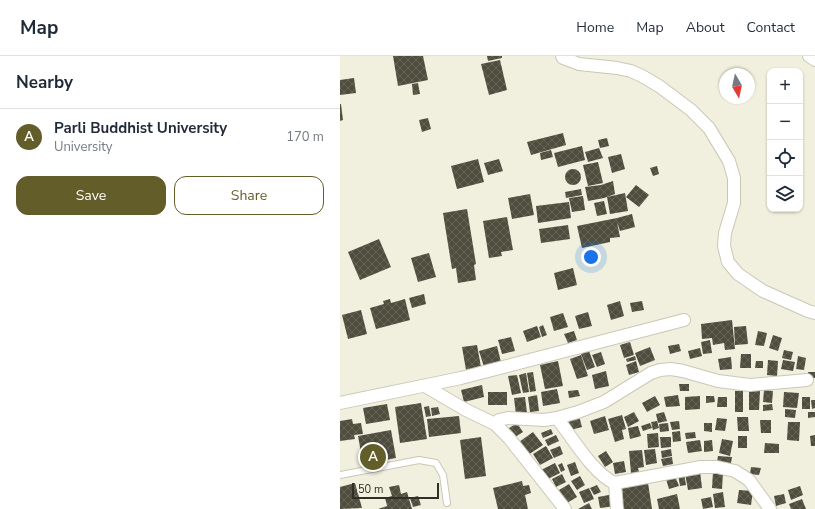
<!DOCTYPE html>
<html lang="en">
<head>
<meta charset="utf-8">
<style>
	body { margin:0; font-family:"Nunito Sans",sans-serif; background:#f2f2f3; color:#1f2937 }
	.controls { position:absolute; right:12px; top:12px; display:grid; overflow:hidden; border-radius:8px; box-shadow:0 1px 3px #0004 }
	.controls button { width:36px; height:36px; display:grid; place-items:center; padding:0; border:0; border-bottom:1px solid #e0e1e3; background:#fff; color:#1f2937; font:20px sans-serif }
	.compass { position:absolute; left:379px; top:12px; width:36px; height:36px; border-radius:50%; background:#fff; box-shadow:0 1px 3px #0004; rotate:171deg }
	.scale { position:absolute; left:12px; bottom:10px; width:87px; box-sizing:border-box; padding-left:4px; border:2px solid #2f2e27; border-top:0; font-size:11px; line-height:14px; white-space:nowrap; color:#2f2e27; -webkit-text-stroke:3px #f1f0de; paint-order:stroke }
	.you { position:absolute; left:251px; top:201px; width:14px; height:14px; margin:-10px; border:3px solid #fff; border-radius:50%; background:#1a73e8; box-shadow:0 0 0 6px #1a73e833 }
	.badge { display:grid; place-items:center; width:26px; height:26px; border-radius:50%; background:#635d2a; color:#fff; font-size:13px; font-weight:700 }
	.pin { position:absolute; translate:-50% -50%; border:2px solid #fff; box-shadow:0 1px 4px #0006 }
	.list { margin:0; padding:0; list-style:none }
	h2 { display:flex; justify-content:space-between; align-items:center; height:52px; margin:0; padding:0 16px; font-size:17px }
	h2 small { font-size:13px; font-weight:400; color:#747a83 }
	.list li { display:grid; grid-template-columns:26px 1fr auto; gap:12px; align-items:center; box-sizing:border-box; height:56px; padding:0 16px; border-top:1px solid #e0e1e3 }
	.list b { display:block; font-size:15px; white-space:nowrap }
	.list p { margin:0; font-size:13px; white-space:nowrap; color:#747a83 }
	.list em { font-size:13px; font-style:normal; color:#747a83 }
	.actions { display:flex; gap:8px; padding:12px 16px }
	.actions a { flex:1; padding:9px 0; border:1px solid #635d2a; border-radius:12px; text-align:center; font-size:14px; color:#635d2a }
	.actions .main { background:#635d2a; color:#fff }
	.icon { flex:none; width:22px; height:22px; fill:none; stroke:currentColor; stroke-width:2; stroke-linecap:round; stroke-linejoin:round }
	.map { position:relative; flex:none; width:475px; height:453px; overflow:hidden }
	header { display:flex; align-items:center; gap:24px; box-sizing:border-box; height:56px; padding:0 20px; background:#fff; border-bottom:1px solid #e0e1e3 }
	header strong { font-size:19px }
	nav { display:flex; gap:22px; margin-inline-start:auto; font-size:14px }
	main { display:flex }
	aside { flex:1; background:#fff }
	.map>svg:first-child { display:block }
</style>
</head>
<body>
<header>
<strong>Map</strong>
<nav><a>Home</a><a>Map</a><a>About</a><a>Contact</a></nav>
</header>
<main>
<aside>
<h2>Nearby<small></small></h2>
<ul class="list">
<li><span class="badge">A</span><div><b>Parli Buddhist University</b><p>University</p></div><em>170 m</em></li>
</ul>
<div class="actions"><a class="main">Save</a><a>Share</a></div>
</aside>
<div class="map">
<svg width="475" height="453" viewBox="0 0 475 453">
	<defs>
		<pattern id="building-cross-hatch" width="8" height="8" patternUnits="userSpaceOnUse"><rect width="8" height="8" fill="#4e4d3e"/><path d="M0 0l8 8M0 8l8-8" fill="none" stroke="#656458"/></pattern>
	</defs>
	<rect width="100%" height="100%" fill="#f1f0de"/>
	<!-- building -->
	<path fill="url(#building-cross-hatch)" d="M53,0H83L88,24L58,30Z
		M147,0H162V2L148,5Z
		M160,4L167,34L149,39L141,8Z
		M14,22L16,37L0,39V24Z
		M78,27L80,38L73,39L72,28Z
		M0,48H1L3,64L0,65Z
		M88,62L91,73L82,76L79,64Z
		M223,77L226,89L191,99L187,86Z
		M267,82L269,90L260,92L258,84Z
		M242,90L245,104L218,111L214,97Z
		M259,92L263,102L248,106L245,96Z
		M211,94L213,101L201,104L200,97Z
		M281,98L285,113L272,117L268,101Z
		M138,103L144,126L117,133L111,110Z
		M159,103L163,115L148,119L144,107Z
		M258,106L263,127L248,130L243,109Z
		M317,110L319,118L313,120L310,112Z
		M225 121a8 8 0 1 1 16 0a8 8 0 1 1-16 0Z
		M273,125L275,138L264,142L248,145L245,131L261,129Z
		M296,129L309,139L299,151L286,141Z
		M241,133L242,139L226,142L225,136Z
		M285,137L288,155L270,158L267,141Z
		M190,138L194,159L172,163L168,142Z
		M243,140L245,154L232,156L229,142Z
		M264,145L267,158L257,160L254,147Z
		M229,146L231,162L198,167L196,150Z
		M127,153L136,208L134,209L136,224L118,227L116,212L112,213L103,157Z
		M292,158L295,171L280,175L277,166L280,181L270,182V186L242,192L237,170L277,162Z
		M167,161L173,194L161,196L162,200L149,202L143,165Z
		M228,169L230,183L201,187L199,173Z
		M39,183L51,211L20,224L8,196Z
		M89,197L96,221L78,226L71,202Z
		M233,212L237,229L218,234L214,217Z
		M84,238L86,248L72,252L69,242Z
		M50,243L51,247L65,243L70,264L36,273L30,252L44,248L43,245Z
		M280,245L284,260L271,264L267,249Z
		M302,245L304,254L292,256L290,247Z
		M21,254L27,278L8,283L2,259Z
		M248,256L252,270L239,273L235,260Z
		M223,257L228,271L214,275L210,261Z
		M392,264L395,293L385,294L384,287L373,289L372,282L362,283L361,268Z
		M203,269L207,279L202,281L199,271Z
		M197,270L201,281L187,286L183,275Z
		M406,270L408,288L395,289L394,271Z
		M234,275L237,284L228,287L224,278Z
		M418,275L427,277L424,290L415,289Z
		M433,279L442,282L438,295L429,292Z
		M171,281L175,295L162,298L158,284Z
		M370,284L372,297L363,298L361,286Z
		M290,286L294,299L284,302L280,289Z
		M339,288L341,295L330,298L328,290Z
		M137,289L141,311L126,314L122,291Z
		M157,290L161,306L144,311L139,295Z
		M310,291L315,304L300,310L295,297Z
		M360,292L362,300L350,303L348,295Z
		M444,294L453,296L451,304L442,302Z
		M249,295L255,311L247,314L241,298Z
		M261,296L265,308L257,311L252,299Z
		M401,298H411V312H400Z
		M241,299L248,320L237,323L230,303Z
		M295,300L296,304L287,306L286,303Z
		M458,300L466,302L464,314L456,313Z
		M391,301L392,313L380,314L378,303Z
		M428,304L438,305L437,320L427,319Z
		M443,304L455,306L453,315L441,313Z
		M218,305L223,330L205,333L200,309Z
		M296,305L299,316L289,319L286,309Z
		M416,305H423V312H415Z
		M266,315L269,330L255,333L252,319Z
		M193,316L196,335L190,336L187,317Z
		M468,316H475V322H469Z
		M186,317L189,336L183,337L179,319Z
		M177,319L181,337L172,339L168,320Z
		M339,328H349V335H340Z
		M142,329L144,341L124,346L121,334Z
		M217,333L220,347L203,350L201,336Z
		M238,334L240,340L229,342L228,335Z
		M424,334L433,335L432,347L423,346Z
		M395,335H403V356H395Z
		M409,335H420L419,354H409Z
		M148,336H167V349H148Z
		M444,336L459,337L457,352L443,351Z
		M197,339L199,355L190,356L188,341Z
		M338,339L340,350L326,351L324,341Z
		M315,340L320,349L307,356L302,347Z
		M360,340V353L345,354V341Z
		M366,340H374L375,346L366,347Z
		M185,341L187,357L176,359L174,342Z
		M378,341H387V351H377Z
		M462,341H470V353H462Z
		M471,344H475V352L472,353Z
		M81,347L87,383L60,387L55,351Z
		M47,348L50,364L26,368L23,352Z
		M432,348L433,354L423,355V349Z
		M89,350L91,360L86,361L84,351Z
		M98,351L100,358L92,360L91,352Z
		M445,353L456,354L455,362L445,361Z
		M294,356L299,365L288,371L284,361Z
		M324,356L327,365L318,367L316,358Z
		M468,356H475V361L468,362Z
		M282,359L286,373L282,374L284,383L275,386L268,363Z
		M119,360L121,377L89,381L87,363Z
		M239,360L242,371L231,374L228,363Z
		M265,360L269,374L254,378L250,365Z
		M397,361H408L409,375H398Z
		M377,362L387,363L385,375L375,374Z
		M12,363L13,368L21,367L23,378L14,379L15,383L0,385V365Z
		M420,364H431V377H421Z
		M317,365L319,372L313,374L311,366Z
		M339,365L340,373L332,374L330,366Z
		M448,366H460L459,385L447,384Z
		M177,367L183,376L172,383L166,374Z
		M310,367L312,372L303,375L301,370Z
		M328,367L329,375L320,376L319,368Z
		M364,367H372V376L364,375Z
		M298,370L301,380L290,383L288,372Z
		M211,373L213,378L203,382L201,377Z
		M51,374L56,402L23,408L18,380Z
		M340,375L341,385L333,386L332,376Z
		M193,376L203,389L188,399L179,386Z
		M355,376L356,382L346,383L345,377Z
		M318,377L319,391L308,392L307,378Z
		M216,379L219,385L208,390L205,384Z
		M475,379V390H471L470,380Z
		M398,380H407V392H398Z
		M141,381L146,420L125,423L120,384Z
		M320,381H331V391L321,392Z
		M382,383L393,385L390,400L379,397Z
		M360,384L362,395L348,397L346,386Z
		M372,384L373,395L364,396V385Z
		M425,387L439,388V397H424Z
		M206,390L213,402L200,409L193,398Z
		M220,390L223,398L214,402L210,394Z
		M315,393L317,407L306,409L304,394Z
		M331,393L332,400L322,402L321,395Z
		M302,394L304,411L298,412L299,416L291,417L289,395Z
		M266,395L273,406L265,411L258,400Z
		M378,400L392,401L391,407L377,406Z
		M332,401L333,408L323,410L321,403Z
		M284,405L286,416L275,418L273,407Z
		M235,406L239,417L231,420L227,409Z
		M215,407L220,417L206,424L201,414Z
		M222,407L225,414L221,416L218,409Z
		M411,411L421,412L419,419L410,418Z
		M360,415L362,432L348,434L345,417Z
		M373,416L383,417L382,433L372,432Z
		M344,417L346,429L340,430L338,418Z
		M222,418L226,426L216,431L212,423Z
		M240,420L245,429L237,434L231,425Z
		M335,420L339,430L329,433L326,423Z
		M182,425L183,430L189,429L191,437L185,439L188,453H158L153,432Z
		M15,427L22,452L0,453V431Z
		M308,427L312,453H281L278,431Z
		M229,428L237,441L227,447L219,434Z
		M59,429L61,438L67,436L72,453H48L45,442L52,440L49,431Z
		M257,429L261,436L254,439L250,432Z
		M460,430L463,439L451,444L448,434Z
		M249,432L254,443L244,447L239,436Z
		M399,434L413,435L411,449L397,447Z
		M383,436L385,451L375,452L373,438Z
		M274,438L276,450L260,452L258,441Z
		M337,438L340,453H319L317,443Z
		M444,438L446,447L436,450L434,440Z
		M78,440L81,449L73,451L70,442Z
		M371,441L373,451L363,453L361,443Z
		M462,443L466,453H451L449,448Z
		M249,447L252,453H238Z
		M47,450L48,453H38Z"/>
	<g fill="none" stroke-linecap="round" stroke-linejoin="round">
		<!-- lane casing -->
		<g stroke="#c9c8b6" stroke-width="8">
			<path id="lane" d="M0,419L79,404L96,407L103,419L107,447"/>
		</g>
		<!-- street casing -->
		<g stroke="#c9c8b6" stroke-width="14">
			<path id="street" d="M222,0L223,2L239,8L277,12L291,15L302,20L319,30L351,54L369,72L389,105L394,122V147L385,177L384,190L388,206L398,218L423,235L468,255L475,257
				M469,0L475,4
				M85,330L126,354L155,368L169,382L225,453
				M0,347L121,322L344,264
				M217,362C231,380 255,420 275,427L361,411H377L395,415L409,424L430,453
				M155,368L159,364L168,362L204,364L217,362L238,356L264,346L311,317L320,314L331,313L343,315L378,325L410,329L467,324
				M275,427L277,453"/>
		</g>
		<!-- lane -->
		<use href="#lane" stroke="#fff" stroke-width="6"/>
		<!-- street -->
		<use href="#street" stroke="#fff" stroke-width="12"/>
	</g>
</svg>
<div class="controls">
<button>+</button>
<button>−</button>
<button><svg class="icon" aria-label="locate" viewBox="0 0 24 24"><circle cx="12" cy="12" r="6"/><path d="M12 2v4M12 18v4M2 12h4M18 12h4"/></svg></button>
<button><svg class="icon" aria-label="layers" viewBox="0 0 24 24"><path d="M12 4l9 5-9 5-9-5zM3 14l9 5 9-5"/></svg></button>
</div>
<svg class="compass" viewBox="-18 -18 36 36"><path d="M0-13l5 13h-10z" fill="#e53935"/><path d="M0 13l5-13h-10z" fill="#747a83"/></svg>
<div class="scale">50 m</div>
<div class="you"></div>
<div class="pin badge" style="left:33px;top:401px">A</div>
</div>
</main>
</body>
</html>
